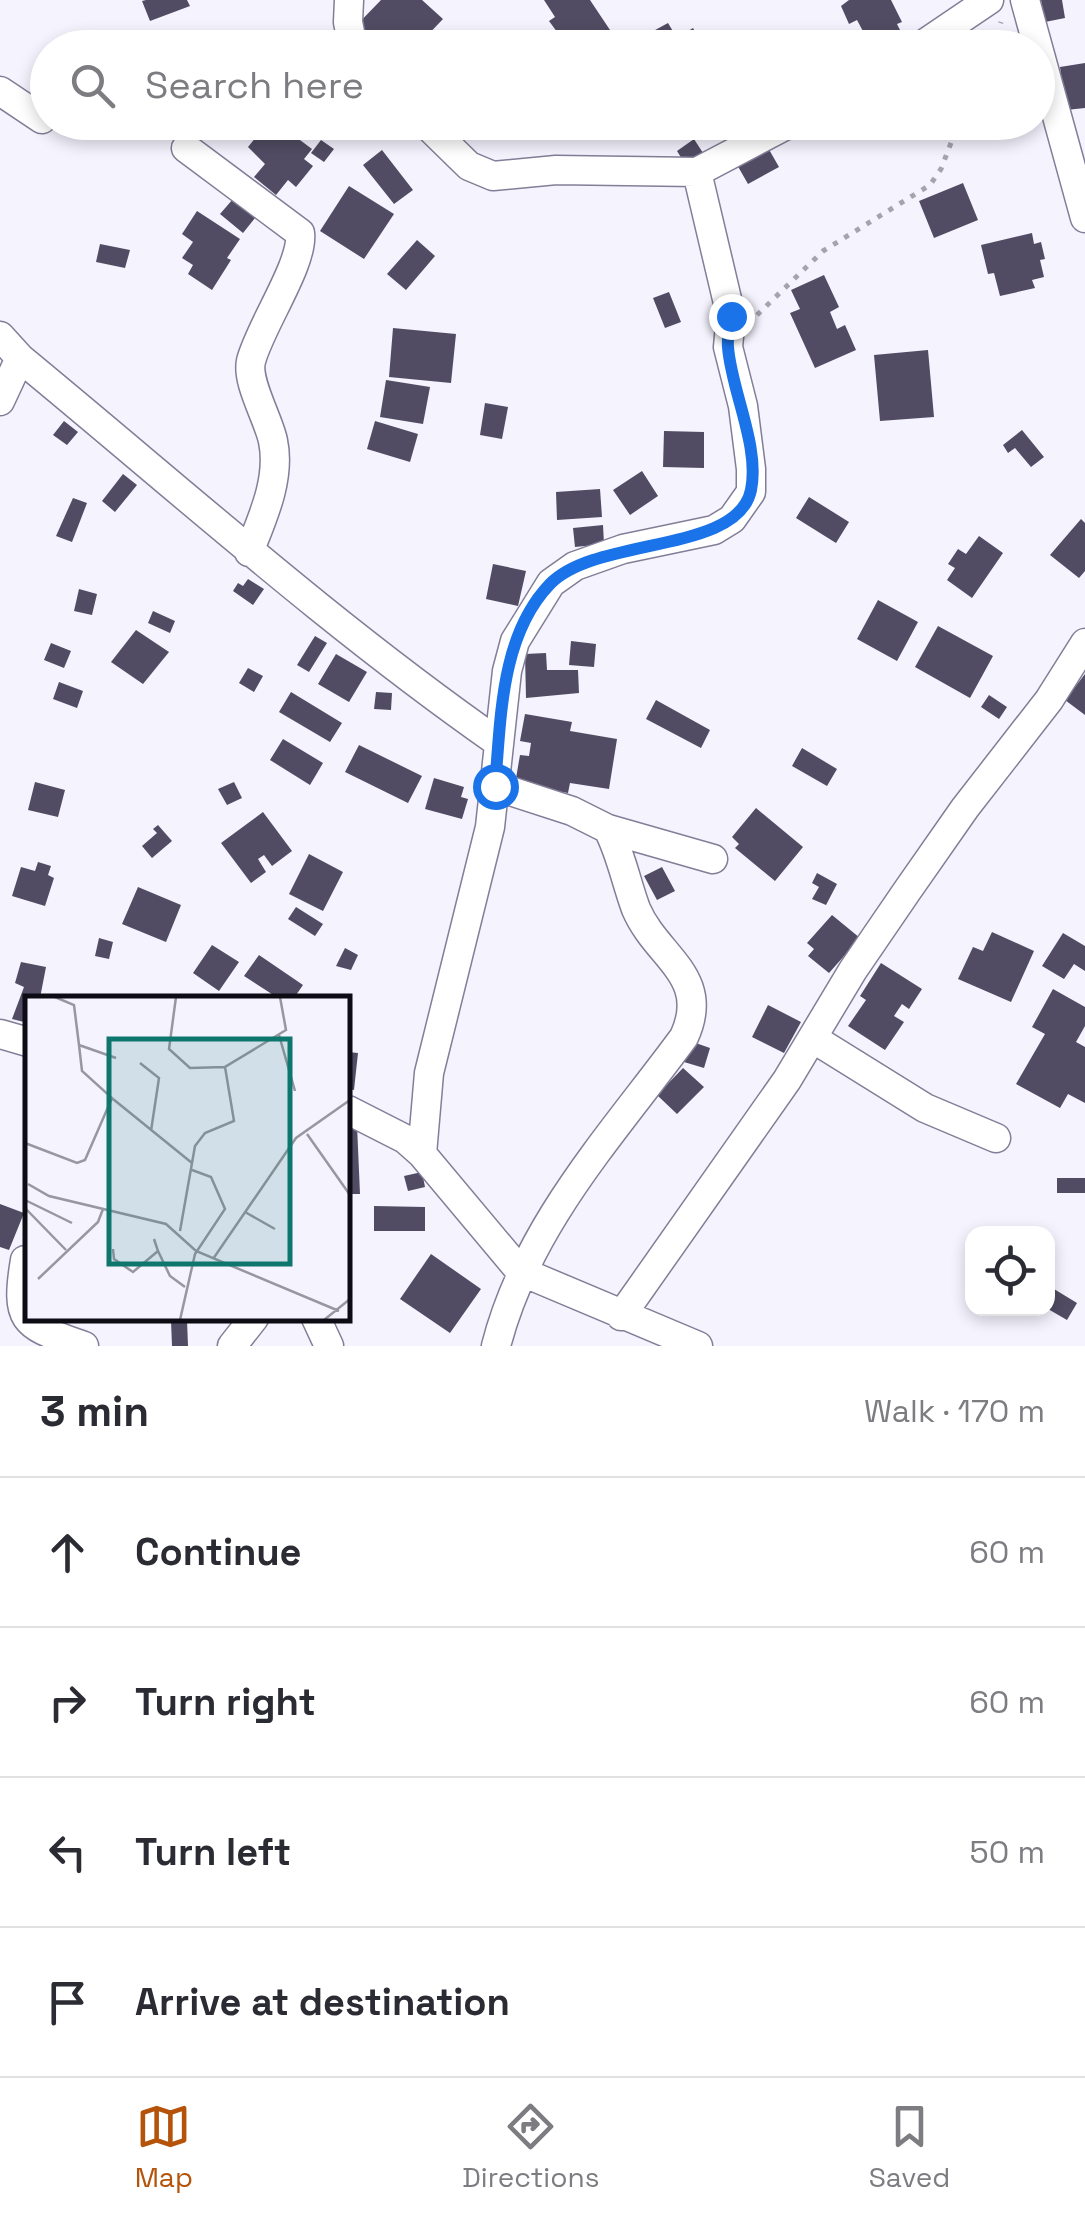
<!DOCTYPE html>
<html lang="en">
<head>
<meta charset="utf-8">
<style>
	body { margin:0; font-family:"Space Grotesk",sans-serif; background:#f2f2f3; color:#2b2b33 }
	.controls { position:absolute; right:30px; bottom:30px; display:grid; overflow:hidden; border-radius:20px; box-shadow:0 5px 15px #0003 }
	.controls button { width:90px; height:90px; display:grid; place-items:center; padding:0; border:0; border-bottom:2px solid #e1e1e2; background:#fff; color:#2b2b33; font:50px sans-serif }
	.stop { position:absolute; width:30px; height:30px; margin:-22px; border:8px solid #1a73e8; border-radius:50%; background:#fff }
	.stop.end { background:#1a73e8; border-color:#fff; box-shadow:0 2px 10px #0008 }
	.list { margin:0; padding:0; list-style:none }
	h2 { display:flex; justify-content:space-between; align-items:center; height:130px; margin:0; padding:0 40px; font-size:42px }
	h2 small { font-size:32px; font-weight:400; color:#7c7c81 }
	.list li { display:grid; grid-template-columns:65px 1fr auto; gap:30px; align-items:center; box-sizing:border-box; height:150px; padding:0 40px; border-top:2px solid #e1e1e2 }
	.list b { display:block; font-size:38px; white-space:nowrap }
	.list em { font-size:32px; font-style:normal; color:#7c7c81 }
	.icon { flex:none; width:55px; height:55px; fill:none; stroke:currentColor; stroke-width:2; stroke-linecap:round; stroke-linejoin:round }
	.map { position:relative; flex:none; width:1085px; height:1346px; overflow:hidden }
	.search { position:absolute; background:#fff; box-shadow:0 5px 15px #0003; left:30px; right:30px; top:30px; height:110px; display:flex; align-items:center; gap:25px; box-sizing:border-box; padding:0 35px; border-radius:55px; color:#7c7c81; font-size:38px }
	.sheet { height:730px; background:#fff }
	nav { display:flex; justify-content:space-around; align-items:center; box-sizing:border-box; height:140px; border-top:2px solid #e1e1e2; background:#fff; font-size:28px; color:#7c7c81 }
	nav a { display:grid; justify-items:center; gap:5px }
	nav .on { color:#b45309 }
	.map>svg:first-child { display:block }
</style>
</head>
<body>
<div class="map">
<svg width="1085" height="1346" viewBox="0 0 1085 1346">
	<rect width="100%" height="100%" fill="#f4f3fe"/>
	<!-- building -->
	<path fill="#514c63" d="M146,0H187L190,6L150,21L142,1Z
		M381,0H422L443,19L421,42L426,48H371L352,30Z
		M544,0H590L616,39L603,48H567L574,43L566,32L560,36L549,21L555,17Z
		M849,0H891L902,22L897,24L909,48H872L857,20L849,24L841,6Z
		M1041,0H1062L1065,18L1045,22Z
		M668,23L677,38L693,28L704,48H654L646,35Z
		M1085,63V108L1066,110L1060,67Z
		M225,122H261L246,140Z
		M276,122L312,149L304,159L313,166L296,187L288,180L276,195L254,177L265,164L248,147L265,126L270,130Z
		M694,139L705,156L687,167L677,151Z
		M321,140L334,149L324,162L311,153Z
		M767,146L779,167L748,184L736,163Z
		M382,150L413,190L394,204L363,165Z
		M963,183L978,220L934,238L919,201Z
		M349,186L394,214L364,259L320,231Z
		M233,199L255,218L243,233L220,214Z
		M197,211L240,239L227,258L231,260L212,290L188,274L193,265L182,258L193,242L182,234Z
		M1032,233L1034,244L1041,242L1045,259L1040,260L1044,277L1032,280L1035,288L1000,296L994,273L988,274L981,245Z
		M417,240L435,256L406,290L387,274Z
		M100,244L130,250L125,268L96,262Z
		M824,275L839,307L830,312L837,329L845,325L856,350L815,368L790,313L800,309L791,290Z
		M669,292L681,322L665,328L653,298Z
		M393,328L456,334L451,383L389,377Z
		M928,350L934,417L880,421L874,355Z
		M386,380L430,387L423,424L380,417Z
		M485,403L508,407L502,439L480,435Z
		M64,421L78,432L67,445L53,435Z
		M375,421L418,434L410,462L367,449Z
		M1022,430L1044,457L1031,467L1015,448L1008,453L1003,445Z
		M664,431L704,432V468L663,467Z
		M642,471L658,496L630,515L613,490Z
		M123,474L137,485L115,512L102,501Z
		M600,489L602,517L557,520L556,492Z
		M809,497L849,522L836,543L796,518Z
		M73,498L87,503L72,542L56,536Z
		M1081,519L1085,523V571L1079,578L1050,555Z
		M603,525L604,544L575,547L573,528Z
		M979,536L1003,553L972,598L947,580L955,568L948,564L958,549L966,554Z
		M493,564L526,571L518,606L486,599Z
		M248,579L264,589L253,605L233,591L238,583L243,586Z
		M79,589L97,594L92,615L74,611Z
		M878,600L918,622L897,661L857,639Z
		M153,611L175,621L170,633L148,623Z
		M938,626L993,656L970,698L915,667Z
		M136,630L169,652L143,684L111,662Z
		M315,636L327,643L309,672L297,665Z
		M571,641L596,644L594,667L569,665Z
		M51,643L71,651L64,668L44,660Z
		M546,653L547,670H578L579,693L526,698L525,654Z
		M336,654L367,672L349,702L318,684Z
		M248,668L263,676L254,692L239,683Z
		M1085,674V715L1065,700Z
		M59,682L83,691L77,708L53,699Z
		M291,692L342,723L330,742L279,712Z
		M376,692L392,693L391,710L374,709Z
		M989,695L1007,707L999,719L981,707Z
		M656,700L710,730L701,748L646,719Z
		M525,714L572,722L570,731L617,739L609,789L570,783L568,793L515,784L520,755L529,756L531,743L520,741Z
		M283,739L323,763L310,785L270,760Z
		M359,745L422,776L408,803L345,772Z
		M802,748L837,769L827,786L792,766Z
		M434,778L464,787L461,797L468,799L462,819L425,809Z
		M35,782L65,790L58,817L28,810Z
		M234,782L242,798L227,805L218,789Z
		M756,808L803,847L775,881L735,848L739,844L732,837Z
		M263,812L292,851L272,866L264,855L258,859L266,872L251,883L221,843Z
		M158,825L172,841L152,858L142,846L157,833L153,829Z
		M309,854L343,872L323,911L289,894Z
		M38,862L51,866L48,875L54,878L45,906L12,896L21,867L35,871Z
		M662,867L675,891L657,900L644,876Z
		M817,873L837,884L826,905L812,899L819,887L812,883Z
		M138,887L181,905L166,942L122,924Z
		M296,907L323,924L315,936L288,919Z
		M832,915L860,938L829,973L808,956L814,949L807,943Z
		M992,932L1034,951L1011,1002L958,979L973,947L983,951Z
		M1063,933L1085,946V971L1074,964L1064,979L1042,966Z
		M99,938L113,942L109,959L95,956Z
		M212,945L239,962L219,991L193,973Z
		M345,948L358,955L351,970L336,966Z
		M259,955L303,985L294,998H278L244,976Z
		M21,962L46,967L40,998H28V1023L12,1019L24,987L15,983Z
		M881,963L922,989L909,1009L902,1004L894,1016L904,1022L885,1050L848,1026L866,1000L860,996Z
		M1053,989L1085,1007V1026L1076,1042L1085,1047V1103L1068,1094L1060,1108L1016,1084L1045,1034L1032,1027Z
		M768,1005L801,1022L784,1053L752,1037Z
		M690,1041L710,1048L704,1068L684,1062Z
		M348,1052L358,1053L354,1090L348,1089Z
		M683,1068L704,1087L677,1114L657,1095Z
		M348,1125H357L360,1194H348Z
		M422,1172L425,1187L408,1191L404,1176Z
		M1057,1178H1085V1193H1057Z
		M0,1204L24,1213L9,1250L0,1247Z
		M374,1206L425,1207V1231H374Z
		M431,1254L481,1289L450,1333L400,1299Z
		M1054,1289L1077,1303L1067,1320L1048,1309V1301Z
		M187,1320L188,1346H172L171,1321Z"/>
	<g fill="none" stroke-linecap="round" stroke-linejoin="round">
		<!-- minor casing -->
		<g stroke="#827e97" stroke-width="31">
			<path id="minor" d="M349,0L348,22L353,48
				M1025,0L1085,218
				M918,48L989,0
				M0,91L42,119
				M424,122L469,166L493,176L556,170L697,172
				M186,148L300,233C304,263 260,326 251,361C246,382 269,420 273,441C281,479 262,519 249,552
				M0,336L20,358L0,401
				M20,358C178,488 330,625 499,743
				M495,786L572,811L608,829C621,854 626,882 636,909C657,958 712,976 684,1037C612,1135 527,1225 496,1346
				M608,829L713,859
				M0,1034L28,1042
				M814,1039L925,1108L996,1138
				M348,1110L405,1139L422,1154L520,1271L698,1346
				M422,1154L429,1073L490,827L507,671L515,641L551,583L575,566L623,549L714,530L732,519L751,492V469L743,406L728,347L731,316L697,172L792,122
				M25,1260C14,1326 26,1325 84,1346
				M621,1316L787,1080L853,970L907,891L965,808L1049,700L1085,643
				M316,1318L329,1346
				M232,1346L254,1318"/>
		</g>
		<!-- path -->
		<path stroke="#a5a4ae" stroke-width="5" stroke-dasharray="5 8" stroke-linecap="butt" d="M993,48L1001,22
			M757,315L823,251L930,185L941,169L959,122"/>
		<!-- minor -->
		<use href="#minor" stroke="#fff" stroke-width="28"/>
	</g>
	<g fill="none" stroke-linecap="round" stroke-linejoin="round">
		<!-- route -->
		<path stroke="#1a73e8" stroke-width="12" d="M495,786C501,719 500,636 550,584C597,536 738,554 751,490C760,446 731,390 728,347C727,337 730,326 731,316"/>
	</g>
	<!-- overview -->
	<g transform="translate(25 996)">
		<rect width="325" height="325" fill="#f4f3fe"/>
		<path fill="none" stroke="#9897a0" stroke-width="2.5" d="M30,1L49,9L54,49L91,62M151,1L144,53L165,72L200,71M254,39L270,95M115,67L134,82L126,135M88,103L167,167M282,138L325,199M0,147L52,167L60,164L87,102L57,75L54,49M3,188L24,200L141,228L171,255L314,315M0,204L47,227M0,212L41,254M220,216L250,233M155,235L170,150L180,137L209,125L200,71L261,34L255,1M88,253L89,263L108,276L133,255L129,243M133,255L145,280L160,291M188,263L271,142L325,104M13,283L73,226L78,213M155,324L170,258L200,213L186,181L167,174M299,324L325,303"/>
		<path fill="#0f766e" fill-opacity="0.15" stroke="#0f766e" stroke-width="5" d="M84,43H265V268H84Z"/>
		<rect width="325" height="325" fill="none" stroke="#0d0c14" stroke-width="5"/>
	</g>
</svg>
<div class="controls">
<button><svg class="icon" aria-label="locate" viewBox="0 0 24 24"><circle cx="12" cy="12" r="6"/><path d="M12 2v4M12 18v4M2 12h4M18 12h4"/></svg></button>
</div>
<div class="stop" style="left:495px;top:786px"></div>
<div class="stop end" style="left:731px;top:316px"></div>
<div class="search"><svg class="icon" aria-label="search" viewBox="0 0 24 24"><circle cx="10" cy="10" r="6"/><path d="M15 15l6 6"/></svg>Search here</div>
</div>
<section class="sheet">
<h2>3 min<small>Walk · 170 m</small></h2>
<ul class="list">
<li><svg class="icon" aria-label="ahead" viewBox="0 0 24 24"><path d="M12 20V5M6 11l6-6 6 6"/></svg><div><b>Continue</b></div><em>60 m</em></li>
<li><svg class="icon" aria-label="right" viewBox="0 0 24 24"><path d="M7 20v-9h11M14 6l5 5-5 5"/></svg><div><b>Turn right</b></div><em>60 m</em></li>
<li><svg class="icon" aria-label="left" viewBox="0 0 24 24"><path d="M17 20v-9H6M10 6l-5 5 5 5"/></svg><div><b>Turn left</b></div><em>50 m</em></li>
<li><svg class="icon" aria-label="arrive" viewBox="0 0 24 24"><path d="M6 21V4h12l-3 4 3 4H6"/></svg><div><b>Arrive at destination</b></div></li>
</ul>
</section>
<nav>
<a class="on"><svg class="icon" aria-label="map" viewBox="0 0 24 24"><path d="M3 6l6-2 6 2 6-2v14l-6 2-6-2-6 2zM9 4v14M15 6v14"/></svg>Map</a>
<a><svg class="icon" aria-label="directions" viewBox="0 0 24 24"><path d="M12 3l9 9-9 9-9-9zM9 14v-3h6M13 9l2 2-2 2"/></svg>Directions</a>
<a><svg class="icon" aria-label="saved" viewBox="0 0 24 24"><path d="M7 4h10v16l-5-4-5 4z"/></svg>Saved</a>
</nav>
</body>
</html>
